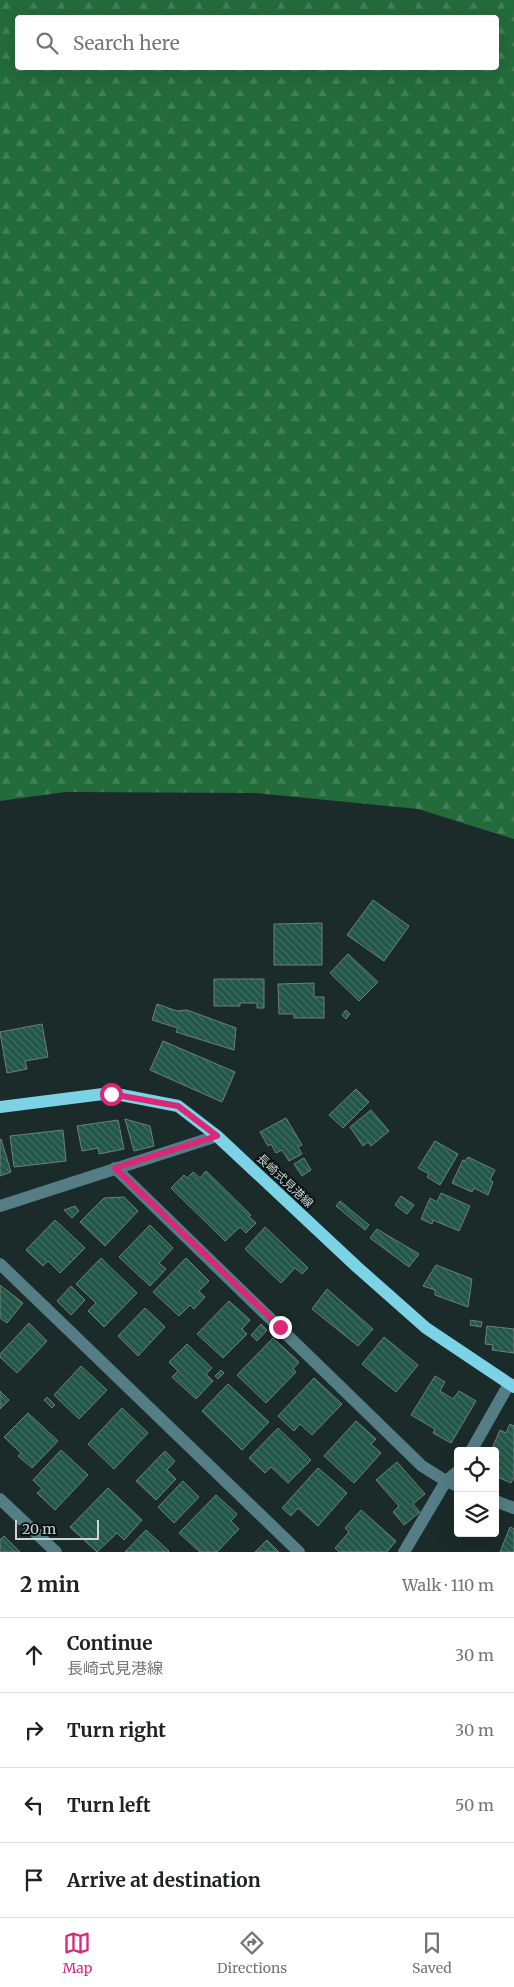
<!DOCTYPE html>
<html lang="en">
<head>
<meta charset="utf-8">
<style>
	body { margin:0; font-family:Merriweather,"Noto Sans JP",serif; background:#f6f6f6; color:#202124 }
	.controls { position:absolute; right:15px; bottom:15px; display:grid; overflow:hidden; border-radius:5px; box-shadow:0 5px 20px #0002 }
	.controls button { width:45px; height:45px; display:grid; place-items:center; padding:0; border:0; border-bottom:1px solid #e0e0e0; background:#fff; color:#202124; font:25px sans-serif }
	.scale { position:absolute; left:15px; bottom:12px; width:84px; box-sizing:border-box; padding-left:5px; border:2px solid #cbd5d4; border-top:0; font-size:14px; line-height:18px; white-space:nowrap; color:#cbd5d4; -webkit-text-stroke:4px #0b1212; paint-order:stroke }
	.stop { position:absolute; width:15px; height:15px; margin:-11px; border:4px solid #db2777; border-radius:50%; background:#fff }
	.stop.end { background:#db2777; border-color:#fff; box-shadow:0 1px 5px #0008 }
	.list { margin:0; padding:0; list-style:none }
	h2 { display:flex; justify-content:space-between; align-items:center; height:65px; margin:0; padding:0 20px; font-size:21px }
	h2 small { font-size:16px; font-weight:400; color:#757577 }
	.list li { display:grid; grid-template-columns:32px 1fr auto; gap:15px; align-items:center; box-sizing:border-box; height:75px; padding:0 20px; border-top:1px solid #e0e0e0 }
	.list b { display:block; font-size:19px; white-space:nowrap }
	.list p { margin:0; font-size:16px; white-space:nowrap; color:#757577 }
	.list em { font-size:16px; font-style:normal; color:#757577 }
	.icon { flex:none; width:28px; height:28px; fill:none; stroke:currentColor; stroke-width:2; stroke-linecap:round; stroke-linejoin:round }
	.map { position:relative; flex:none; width:514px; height:1552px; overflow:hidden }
	.search { position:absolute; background:#fff; box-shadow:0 5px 20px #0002; left:15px; right:15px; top:15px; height:55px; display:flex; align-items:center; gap:12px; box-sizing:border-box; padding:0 18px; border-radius:5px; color:#757577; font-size:19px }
	.sheet { height:365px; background:#fff }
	nav { display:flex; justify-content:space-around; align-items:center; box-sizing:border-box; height:70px; border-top:1px solid #e0e0e0; background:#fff; font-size:14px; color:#757577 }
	nav a { display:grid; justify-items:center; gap:2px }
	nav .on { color:#db2777 }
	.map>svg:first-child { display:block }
</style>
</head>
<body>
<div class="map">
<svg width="514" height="1552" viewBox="0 0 514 1552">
	<defs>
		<pattern id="forest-firs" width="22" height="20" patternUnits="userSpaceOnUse" patternTransform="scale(1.25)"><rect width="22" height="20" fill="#246b3b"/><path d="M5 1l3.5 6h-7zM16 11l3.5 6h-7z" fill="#427f56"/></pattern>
		<pattern id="building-back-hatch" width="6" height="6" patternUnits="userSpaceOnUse" patternTransform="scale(1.25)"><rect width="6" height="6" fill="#225748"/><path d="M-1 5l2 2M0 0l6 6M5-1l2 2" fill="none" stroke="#416e62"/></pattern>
	</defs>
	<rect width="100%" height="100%" fill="#1a2b2a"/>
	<!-- forest -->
	<path fill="url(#forest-firs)" fill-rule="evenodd" d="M0,0H514V839L418,809L256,793L65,792L0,801ZM18,18H496V68H18Z"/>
	<!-- building -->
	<path fill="url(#building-back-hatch)" stroke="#6e7f79" d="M373,900L409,926L384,961L347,935Z
		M322,923V965H274V924Z
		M348,954L378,982L359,1001L330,973Z
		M214,979H264V1008H257V1003H240V1006H214Z
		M314,983V997H324V1018H294V1014H279L278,984Z
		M157,1004L177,1011L187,1010L236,1028L234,1050L176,1032L178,1028L152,1020Z
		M346,1010L350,1014L346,1019L342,1015Z
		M42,1024L48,1057L25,1061L27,1069L7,1073L0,1032Z
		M163,1041L235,1072L222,1102L150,1070Z
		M356,1089L369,1102L343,1128L329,1115Z
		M371,1110L389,1131L371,1146L368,1142L363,1146L350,1127Z
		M286,1118L302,1145L298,1147L302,1154L289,1161L282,1150L276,1153L271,1144L268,1146L260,1132Z
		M125,1119L150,1126L154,1146L134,1151Z
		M118,1120L124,1149L99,1154L98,1148L82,1151L77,1126Z
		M63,1130L66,1161L14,1167L10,1136Z
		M1,1139L11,1172L0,1176V1140Z
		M435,1141L458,1154L440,1185L427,1177L429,1174L418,1168Z
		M468,1157L495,1170L490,1180L493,1182L488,1195L474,1188L472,1192L452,1183L463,1160L465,1161Z
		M304,1158L311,1170L302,1176L294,1164Z
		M206,1171L251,1215L249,1217L256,1223L246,1233L240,1227L225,1241L171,1188L184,1175L187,1178L193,1172L200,1178Z
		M441,1193L470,1206L459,1231L433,1220L432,1224L421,1219L430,1198L437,1202Z
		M401,1196L414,1205L407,1214L395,1205Z
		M124,1197L138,1211L105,1246L80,1222L104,1198Z
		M340,1201L369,1225L365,1230L336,1206Z
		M75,1206L79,1211L72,1218L64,1210Z
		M55,1220L85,1248L60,1273L48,1261L43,1266L26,1250Z
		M150,1225L173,1248L159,1263L166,1269L150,1286L119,1257Z
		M265,1227L308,1268L302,1274L295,1268L281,1283L245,1249Z
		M377,1229L419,1254L409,1267L370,1238Z
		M101,1258L137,1293L104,1327L88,1311L96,1303L76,1284Z
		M186,1258L209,1281L199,1291L205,1297L194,1309L190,1305L179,1316L153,1292Z
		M436,1265L472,1279L468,1307L435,1295V1290L423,1286Z
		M0,1285L23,1303L7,1323L0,1318Z
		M71,1286L85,1300L71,1315L57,1301Z
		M327,1289L373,1329L358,1346L312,1309Z
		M229,1301L250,1320L242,1329L247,1334L223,1358L197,1334Z
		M145,1308L165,1327L138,1356L118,1336Z
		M471,1320L482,1322L481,1327L470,1325Z
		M29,1323L47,1341L17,1373L0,1357V1354Z
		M261,1324L267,1330L257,1341L251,1335Z
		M487,1326L514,1329V1353L492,1350L493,1345L485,1344Z
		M384,1337L418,1365L396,1392L362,1364Z
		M273,1338L299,1362L293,1369L296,1372L266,1403L237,1375Z
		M187,1344L212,1368L206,1374L213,1381L196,1399L172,1377L178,1371L169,1362Z
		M81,1366L107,1390L79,1419L54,1395Z
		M221,1370L224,1373L218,1379L215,1376Z
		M435,1376L445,1382L440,1391L453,1399L459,1391L476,1401L451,1443L433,1433L435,1429L411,1415Z
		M314,1378L342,1404L312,1435L300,1424L294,1431L278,1416Z
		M228,1384L269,1422L242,1450L202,1411Z
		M0,1391L9,1400L0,1409Z
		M47,1397L55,1405L52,1408L44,1400Z
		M122,1408L148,1433L114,1469L88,1444Z
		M28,1413L58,1441L32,1468L18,1456L21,1453L4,1437Z
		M356,1421L376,1439L371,1444L381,1453L354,1483L324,1456Z
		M510,1424L514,1426V1477L511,1483L495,1476V1451H491L500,1430L506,1433Z
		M278,1428L311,1460L288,1483L271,1467L265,1473L249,1458Z
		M61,1450L88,1475L55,1510L37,1493L42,1489L33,1480Z
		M165,1451L175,1461L167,1470L176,1479L156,1500L136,1481Z
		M397,1462L425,1494L413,1504L420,1512L404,1525L393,1512L399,1506L376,1480Z
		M318,1468L347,1493L318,1526L298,1508L291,1516L282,1508Z
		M183,1481L199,1497L174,1523L158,1507Z
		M108,1488L142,1520L124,1540L117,1533L97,1552L70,1527Z
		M216,1495L237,1514L231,1521L239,1529L217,1552H200L179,1533Z
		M361,1510L396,1541L387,1552H339L335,1548L349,1532L345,1528Z
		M510,1527L514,1529V1552H500Z
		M146,1530L169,1551L168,1552H125Z
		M4,1536L20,1552H0V1540Z
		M267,1540L279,1552H255Z"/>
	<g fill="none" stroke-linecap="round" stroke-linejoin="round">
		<!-- minor -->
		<path stroke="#547d85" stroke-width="12" d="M115,1168L422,1466L446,1481L458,1486
			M0,1206L217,1136
			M0,1264L299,1552
			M471,1451L509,1384L514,1385
			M0,1499L56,1552
			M495,1501L514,1508
			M404,1552L446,1481L458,1471"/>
		<!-- major -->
		<path stroke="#7bd3e5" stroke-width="12" d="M0,1107L111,1093L178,1106L217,1136L357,1267L426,1328L514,1387"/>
	</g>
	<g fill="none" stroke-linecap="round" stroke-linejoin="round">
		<!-- route -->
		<path stroke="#db2777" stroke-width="6" d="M111,1094L178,1106L217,1136L115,1168L280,1327"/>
	</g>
	<g text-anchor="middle" stroke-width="4" stroke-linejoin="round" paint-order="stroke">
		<!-- street labels -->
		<g font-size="12" fill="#cbd5d4" stroke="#0b1212">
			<text transform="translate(285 1181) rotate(43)" y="4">長崎式見港線</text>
		</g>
	</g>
</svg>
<div class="controls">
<button><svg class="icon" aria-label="locate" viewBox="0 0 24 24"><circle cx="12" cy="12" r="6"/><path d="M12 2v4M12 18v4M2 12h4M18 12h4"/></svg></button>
<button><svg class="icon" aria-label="layers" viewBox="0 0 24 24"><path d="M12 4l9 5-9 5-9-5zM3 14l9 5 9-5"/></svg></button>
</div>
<div class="scale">20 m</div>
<div class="stop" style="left:111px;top:1094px"></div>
<div class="stop end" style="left:280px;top:1327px"></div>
<div class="search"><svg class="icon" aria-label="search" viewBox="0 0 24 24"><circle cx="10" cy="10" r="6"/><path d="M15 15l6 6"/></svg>Search here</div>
</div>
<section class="sheet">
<h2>2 min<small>Walk · 110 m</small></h2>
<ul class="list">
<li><svg class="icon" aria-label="ahead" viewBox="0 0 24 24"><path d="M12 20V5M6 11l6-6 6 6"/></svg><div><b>Continue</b><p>長崎式見港線</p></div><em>30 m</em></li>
<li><svg class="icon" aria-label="right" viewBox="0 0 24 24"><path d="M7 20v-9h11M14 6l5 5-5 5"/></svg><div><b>Turn right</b></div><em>30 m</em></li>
<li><svg class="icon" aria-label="left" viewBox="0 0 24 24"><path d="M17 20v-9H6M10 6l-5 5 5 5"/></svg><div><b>Turn left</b></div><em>50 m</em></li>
<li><svg class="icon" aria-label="arrive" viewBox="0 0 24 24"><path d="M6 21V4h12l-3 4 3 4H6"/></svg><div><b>Arrive at destination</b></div></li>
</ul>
</section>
<nav>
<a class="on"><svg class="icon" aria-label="map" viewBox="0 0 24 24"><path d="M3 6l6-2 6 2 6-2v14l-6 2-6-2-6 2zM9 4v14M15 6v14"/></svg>Map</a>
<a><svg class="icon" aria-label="directions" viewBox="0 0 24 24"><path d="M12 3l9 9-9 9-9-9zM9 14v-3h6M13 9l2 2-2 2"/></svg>Directions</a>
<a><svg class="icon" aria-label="saved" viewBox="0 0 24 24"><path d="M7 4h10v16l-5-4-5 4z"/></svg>Saved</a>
</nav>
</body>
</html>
